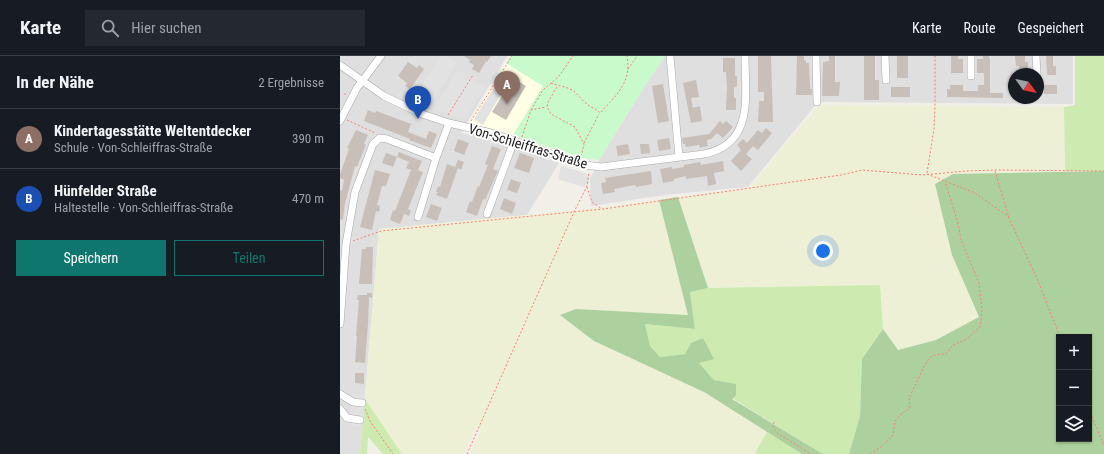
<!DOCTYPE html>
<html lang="de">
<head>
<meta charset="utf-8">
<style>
	body { margin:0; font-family:"Roboto Condensed",sans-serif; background:#242831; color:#f1f3f6 }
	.controls { position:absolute; right:12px; bottom:12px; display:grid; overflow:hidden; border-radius:0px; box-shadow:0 1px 3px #0004 }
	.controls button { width:36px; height:36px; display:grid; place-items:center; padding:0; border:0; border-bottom:1px solid #363941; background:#171b24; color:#f1f3f6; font:20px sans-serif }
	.compass { position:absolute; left:668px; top:12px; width:36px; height:36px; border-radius:50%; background:#171b24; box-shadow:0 1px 3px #0004; rotate:123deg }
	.you { position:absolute; left:483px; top:195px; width:14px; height:14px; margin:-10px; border:3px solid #fff; border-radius:50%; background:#1a73e8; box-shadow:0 0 0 6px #1a73e833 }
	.badge { display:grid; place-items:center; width:26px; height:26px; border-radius:50%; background:#0f766e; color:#fff; font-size:13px; font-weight:700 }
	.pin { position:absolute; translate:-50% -33px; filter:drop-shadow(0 1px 2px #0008) }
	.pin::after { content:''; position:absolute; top:21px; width:14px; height:12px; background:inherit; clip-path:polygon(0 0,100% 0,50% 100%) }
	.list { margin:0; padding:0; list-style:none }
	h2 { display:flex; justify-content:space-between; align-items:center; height:52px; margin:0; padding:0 16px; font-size:17px }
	h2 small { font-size:13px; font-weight:400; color:#9ea1a6 }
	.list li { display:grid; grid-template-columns:26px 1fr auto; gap:12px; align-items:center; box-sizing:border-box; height:60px; padding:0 16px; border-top:1px solid #363941 }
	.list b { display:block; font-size:15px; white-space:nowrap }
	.list p { margin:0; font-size:13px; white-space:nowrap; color:#9ea1a6 }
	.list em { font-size:13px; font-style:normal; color:#9ea1a6 }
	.actions { display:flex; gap:8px; padding:12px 16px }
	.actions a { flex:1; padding:9px 0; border:1px solid #0f766e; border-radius:0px; text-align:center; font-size:14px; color:#0f766e }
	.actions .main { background:#0f766e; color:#fff }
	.icon { flex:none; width:22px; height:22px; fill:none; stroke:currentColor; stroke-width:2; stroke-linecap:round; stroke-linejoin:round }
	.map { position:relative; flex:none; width:764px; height:398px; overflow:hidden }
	header { display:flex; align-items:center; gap:24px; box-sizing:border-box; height:56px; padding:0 20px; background:#171b24; border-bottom:1px solid #363941 }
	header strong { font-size:19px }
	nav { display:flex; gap:22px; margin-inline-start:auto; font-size:14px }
	.search { width:280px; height:36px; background:#242831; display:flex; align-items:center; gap:10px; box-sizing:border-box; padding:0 14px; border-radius:0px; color:#9ea1a6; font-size:15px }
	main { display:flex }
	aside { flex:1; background:#171b24 }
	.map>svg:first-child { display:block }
</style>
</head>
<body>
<header>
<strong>Karte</strong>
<div class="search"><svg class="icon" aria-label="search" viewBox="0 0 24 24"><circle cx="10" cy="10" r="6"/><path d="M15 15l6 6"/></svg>Hier suchen</div>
<nav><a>Karte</a><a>Route</a><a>Gespeichert</a></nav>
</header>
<main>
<aside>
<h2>In der Nähe<small>2 Ergebnisse</small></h2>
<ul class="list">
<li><span class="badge" style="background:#8d6e63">A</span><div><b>Kindertagesstätte Weltentdecker</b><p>Schule · Von-Schleiffras-Straße</p></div><em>390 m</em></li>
<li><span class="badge" style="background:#1a4fb4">B</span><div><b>Hünfelder Straße</b><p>Haltestelle · Von-Schleiffras-Straße</p></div><em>470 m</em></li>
</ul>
<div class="actions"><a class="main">Speichern</a><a>Teilen</a></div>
</aside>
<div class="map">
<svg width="764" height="398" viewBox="0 0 764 398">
	<rect width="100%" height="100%" fill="#f2efe9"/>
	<!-- residential -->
	<path fill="#e0dfdf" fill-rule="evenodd" d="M0,0H167L121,77L136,79L219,107L187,159L39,173L20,398H0Z
		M325,0H733V48L478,46L408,131L324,139L251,150L250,123L259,104L306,28ZM674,18H698V42H674Z"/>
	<!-- education -->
	<path fill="#ffffe5" d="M166,7L203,30L173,79L130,66Z"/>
	<!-- farmland -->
	<path fill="#eef0d5" d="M479,49L724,51L725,115L613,118L595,128L612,199L640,261L596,284L558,294L543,273L539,229L368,232L338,141L409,132Z
		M319,144L348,260L236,253L220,259L364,336L427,376L415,398H130L140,375L137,370L124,398H62L25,343L39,173L240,154Z"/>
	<!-- grass -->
	<path fill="#cdebb0" d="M735,0H764V115H725L724,51L735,49Z
		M540,229L543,273L522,303L520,360L509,398H483L392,342L396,329L374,324L358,306L351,287L345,298L320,301L310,290L305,268L355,273L350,236L368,232Z
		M25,343L62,398H43L28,381L27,398H20Z
		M427,376L462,398H418L415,397Z"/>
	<!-- forest -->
	<path fill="#add19e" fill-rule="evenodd" d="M764,115V398H509L520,360L522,303L543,273L558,294L596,284L639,261L612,199L595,128L613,118ZM719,281H749V383H719Z
		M338,141L368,232L350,236L355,273L305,268L310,290L320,301L345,298L351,287L363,282L374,303L359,307L374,324L396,328V339L392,343L483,398H462L364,336L254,285L220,259L236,253L348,259L319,144Z"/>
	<!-- park -->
	<path fill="#c8facc" d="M171,0H325L306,28L259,104L237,101L173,79L203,30L166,7Z"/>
	<!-- parking -->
	<path fill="#e2e2e2" d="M101,0H107L115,6V10L88,53L72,44Z
		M117,14L145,32L124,64L94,54Z
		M153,33L161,38L143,69L134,63Z
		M221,110L251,119L248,129L243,131L218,123Z
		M11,338L25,340L20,371L10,370Z"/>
	<!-- building -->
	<path fill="#c7bfb8" d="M124,0H151L147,6L146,5L139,17L132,13L134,9L129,6L130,4Z
		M418,0H431L433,66H418L419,45H424V36H418Z
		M457,0H464V4L466,5V7H469L470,33H472V39H456Z
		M489,0H495V26H500L499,40H482L483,6L489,5Z
		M524,0H535V24H539V44H524Z
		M557,0H568V22H557Z
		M611,0H618V3H623V17H611Z
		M643,0H649V2H650V37H663V42L607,41V33H610V29H623V35H638V29H644V17H637V3H643Z
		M675,0H685V6H688V16H679V10H676Z
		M706,0H713V10H716V19H707Z
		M383,2H395V20H397V31H394V42H396V54H386L387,31L386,16H383Z
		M68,6L77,12L79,9L84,13L70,33L65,30L67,27L58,20Z
		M173,22L186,30L166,64L152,56Z
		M356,24L359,41L351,42L353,52L360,50L362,65L351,67L343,27Z
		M323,28L329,65L318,67L312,30Z
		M704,29H717V38H704Z
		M551,31H570V41H551Z
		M28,54L35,57L36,55L71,68L68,76L86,83L89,75L97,78L91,92L69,84L70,83L24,65Z
		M380,65L383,68L386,65L393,71L383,82L377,77L371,83L367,84L368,90L360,92L359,89L346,91L345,88H343L342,82L369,78Z
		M426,72L432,77L418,94L413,90L406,98L412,103L401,115L391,105L401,94L397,89L403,83L407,87L418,74L422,77Z
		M16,74L28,79L24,88L26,89L17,111L15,110L5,147L3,164L0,163V134L2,135L4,124L0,122V118L9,93L7,92Z
		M329,82L331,93L319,95L317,84Z
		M118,83L129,87L124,99L114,95Z
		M288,88L290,98L278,100L276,90Z
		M300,88H309L310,97L301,98Z
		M152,90L161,93L153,113L158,115L145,144L143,143L137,160L126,156L130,145L132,146L138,130L139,131L148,109L145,108Z
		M59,96L82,105L78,114L83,116L68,153L71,155L69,160L64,158L60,168L50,164L53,154L55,155L71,114L66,112L69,106L57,101Z
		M46,97L57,101L53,111L42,107Z
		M180,97L194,102L189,117L174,112Z
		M118,104L124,106L121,114L118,112L107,143L96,139L98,136H96L98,130L100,131L107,108L115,111Z
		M383,105L384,115L374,117L376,128L368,130L367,120L346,123V120L334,123V125L323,127L320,113L332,111V113L344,111V109L360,106L361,109Z
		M35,114L50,118L46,130H42L37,149L40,150L39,156L36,155L32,174L20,171Z
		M311,115L312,128L296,131L295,129L274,133L275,136L263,138L261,127L266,126L265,122Z
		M171,123L181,127L177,137L167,134Z
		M164,142L176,147L172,158L160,153Z
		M91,148L102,152L97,165L86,161Z
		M26,191H33L32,228H19L22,193H26Z
		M27,237H32V242L29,241L28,268L25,307L15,306L17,280H16L19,244H17L18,239H27Z
		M15,317H24V328L15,327Z"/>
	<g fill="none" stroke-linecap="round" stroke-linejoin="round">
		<!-- minor casing -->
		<g stroke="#a9a9a9" stroke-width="8">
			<path id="minor" d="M330,0L339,101
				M476,0L477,46
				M545,0L546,24
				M631,0V20
				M696,0L697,18
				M0,9L44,40L82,58L109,67L151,77L245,109L261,111L364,98C415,88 405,39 405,0
				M0,65L17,32L41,0
				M147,158L174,85
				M78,161L96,102L109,67
				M0,268L6,188L15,136L33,88L40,82L47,83L96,102
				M0,338L13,346L22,347
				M0,353L7,362L20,364"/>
		</g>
		<!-- path -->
		<path stroke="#fa8072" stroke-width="1" stroke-dasharray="2 2" stroke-linecap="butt" d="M288,13L297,0
			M211,27C217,30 224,30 230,33C237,36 241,44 247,48C251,52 256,52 260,57C276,39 292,27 287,0
			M217,31L208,46L207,51L211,58L235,71L244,88L241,101
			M5,37V40
			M191,54L203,34L219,20L233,0
			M108,59L133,19
			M7,64L35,77
			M131,65L172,0
			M182,81L191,54L206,51
			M244,87L259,58
			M655,115L669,162L698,225L720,281
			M587,117L594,73L595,50V0
			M587,118L635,137L669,161
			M247,131L252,146L262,153
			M13,185L41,175L263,153L501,119L522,114L582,119L626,115L655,114L764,115
			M25,353L30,365L53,398
			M749,353L764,390
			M434,366L433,371L437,377L471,398
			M127,398L234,156L247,130L249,116
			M530,398L541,391L553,379L555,365L561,358L570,352L569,341C576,331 584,304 593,300C597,298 602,298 606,298L613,289L627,283L640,271L642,254L639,227L621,184L618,167L605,125"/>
		<!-- minor -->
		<use href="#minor" stroke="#fff" stroke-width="7"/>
	</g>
	<g text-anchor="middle" stroke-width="3.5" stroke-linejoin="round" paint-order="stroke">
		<!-- street labels -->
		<g font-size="14" fill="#222" stroke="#fff">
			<text transform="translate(188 90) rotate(17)" y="5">Von-Schleiffras-Straße</text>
		</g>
	</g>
</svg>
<div class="controls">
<button>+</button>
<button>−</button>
<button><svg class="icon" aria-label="layers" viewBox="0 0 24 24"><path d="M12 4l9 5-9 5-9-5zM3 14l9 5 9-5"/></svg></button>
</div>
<svg class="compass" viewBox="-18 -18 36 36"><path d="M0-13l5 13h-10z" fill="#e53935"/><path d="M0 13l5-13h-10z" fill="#9ea1a6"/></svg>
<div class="you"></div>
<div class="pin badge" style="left:167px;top:48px;background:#8d6e63">A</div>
<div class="pin badge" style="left:78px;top:63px;background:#1a4fb4">B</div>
</div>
</main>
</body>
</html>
